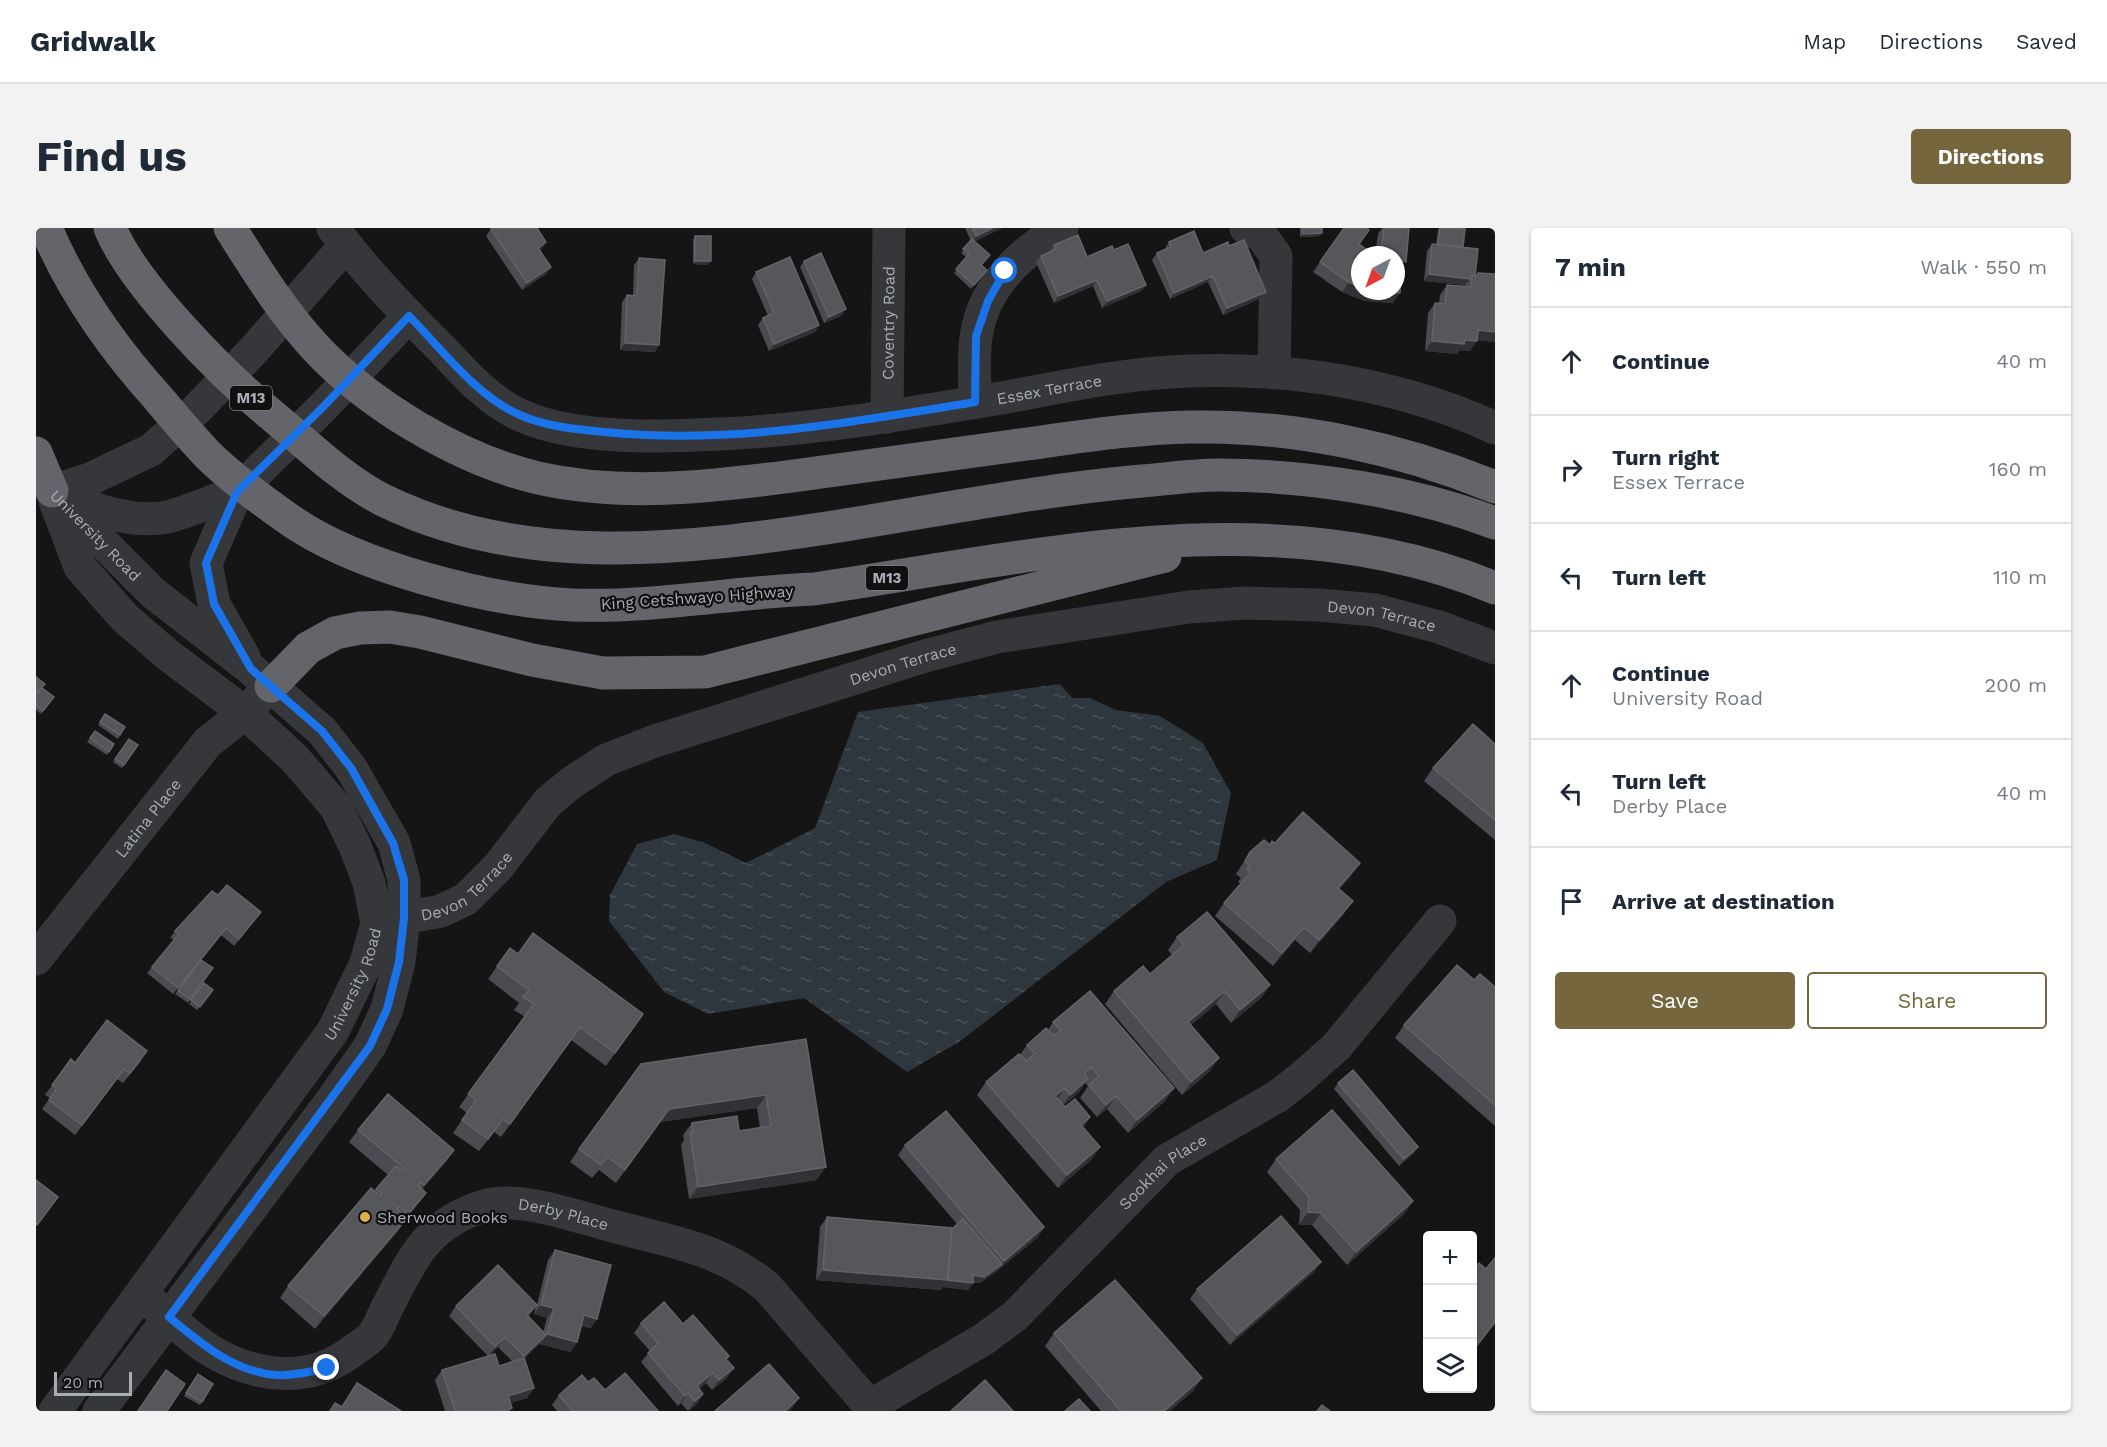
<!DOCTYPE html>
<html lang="en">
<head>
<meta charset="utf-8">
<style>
	body { margin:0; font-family:"Work Sans",sans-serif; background:#f2f2f3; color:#1f2937 }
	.controls { position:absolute; right:18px; bottom:18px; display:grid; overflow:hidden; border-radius:6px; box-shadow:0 2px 4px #0004 }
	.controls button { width:54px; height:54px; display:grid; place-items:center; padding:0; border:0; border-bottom:2px solid #e0e1e3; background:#fff; color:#1f2937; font:30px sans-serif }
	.compass { position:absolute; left:1315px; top:18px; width:54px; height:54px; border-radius:50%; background:#fff; box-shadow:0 2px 4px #0004; rotate:221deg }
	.scale { position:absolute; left:18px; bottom:15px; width:78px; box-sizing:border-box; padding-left:6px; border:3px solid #a8acb5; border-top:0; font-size:16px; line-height:21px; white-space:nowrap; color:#a8acb5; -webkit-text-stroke:4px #101011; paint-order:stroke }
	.stop { position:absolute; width:18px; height:18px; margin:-14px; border:4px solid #1a73e8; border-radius:50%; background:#fff }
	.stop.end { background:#1a73e8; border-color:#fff; box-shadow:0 2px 6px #0008 }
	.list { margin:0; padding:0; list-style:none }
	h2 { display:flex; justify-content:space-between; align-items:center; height:78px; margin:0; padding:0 24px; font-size:26px }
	h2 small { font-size:20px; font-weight:400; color:#747a83 }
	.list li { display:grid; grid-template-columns:39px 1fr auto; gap:18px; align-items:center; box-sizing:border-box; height:108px; padding:0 24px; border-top:2px solid #e0e1e3 }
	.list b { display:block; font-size:22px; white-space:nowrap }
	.list p { margin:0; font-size:20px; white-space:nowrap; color:#747a83 }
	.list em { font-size:20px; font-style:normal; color:#747a83 }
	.actions { display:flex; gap:12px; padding:18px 24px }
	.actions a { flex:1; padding:14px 0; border:2px solid #75663d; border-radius:6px; text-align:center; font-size:21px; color:#75663d }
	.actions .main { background:#75663d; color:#fff }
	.icon { flex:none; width:33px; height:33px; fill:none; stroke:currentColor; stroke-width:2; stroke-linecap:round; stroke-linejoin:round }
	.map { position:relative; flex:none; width:1459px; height:1183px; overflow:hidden; border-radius:6px }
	header { display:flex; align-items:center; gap:36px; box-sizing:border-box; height:84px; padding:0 30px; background:#fff; border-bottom:2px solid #e0e1e3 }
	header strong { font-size:28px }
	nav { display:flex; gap:33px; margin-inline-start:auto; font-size:21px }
	.intro { display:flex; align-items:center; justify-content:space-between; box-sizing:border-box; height:144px; padding:0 36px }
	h1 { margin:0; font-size:42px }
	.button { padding:15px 27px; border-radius:6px; background:#75663d; color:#fff; font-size:21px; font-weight:700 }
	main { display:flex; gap:36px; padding:0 36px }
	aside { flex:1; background:#fff; border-radius:6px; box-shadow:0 2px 4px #0004 }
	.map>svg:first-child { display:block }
</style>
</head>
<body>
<header>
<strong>Gridwalk</strong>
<nav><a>Map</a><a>Directions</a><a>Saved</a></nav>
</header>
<div class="intro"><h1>Find us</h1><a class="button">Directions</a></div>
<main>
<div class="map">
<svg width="1459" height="1183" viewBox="0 0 1459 1183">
	<defs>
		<pattern id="water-ripples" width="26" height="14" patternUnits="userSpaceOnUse" patternTransform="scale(1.5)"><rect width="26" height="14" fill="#2f373e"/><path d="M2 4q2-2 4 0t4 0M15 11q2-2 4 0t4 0" fill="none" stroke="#4a5158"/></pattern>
	</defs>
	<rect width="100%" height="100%" fill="#151516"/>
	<!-- water -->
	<path fill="url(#water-ripples)" d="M1024,456L1036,470H1054L1080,482L1124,488L1167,515L1195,565L1181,632L1130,654L923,814L871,844L768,770L672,786L628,764L573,693L574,667L601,616L638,606L669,615L710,635L779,600L822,484Z"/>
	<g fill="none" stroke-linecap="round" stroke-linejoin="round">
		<!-- minor -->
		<g stroke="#36373b" stroke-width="33">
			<path id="s1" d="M297,0C330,44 368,84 407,122C429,146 453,173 484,187C538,212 624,209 683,206C779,202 875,185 971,169C1030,158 1091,145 1152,143C1255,139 1364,156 1459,200"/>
			<path d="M1210,0L1225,7L1240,28L1238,145"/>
			<path d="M939,174C939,153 937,130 940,109C947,59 985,24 1026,0"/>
			<path id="s2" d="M851,189L853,0"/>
			<path id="s3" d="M0,244L16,263L116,364L215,441L286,503L315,540L342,587L358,615L368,652V690L363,734L351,781L334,818L293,876L63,1183"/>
			<path d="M16,263L54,251L115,222L159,183L215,125L310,17"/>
			<path d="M26,268C59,282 99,297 135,288C157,282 179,272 201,264"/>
			<path d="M208,429L178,376L170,335L201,264L288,178L373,88"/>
			<path id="s4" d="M341,695L405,683L430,671L462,639L512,574L535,555L570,532L616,514L889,428L961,409L1153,379L1209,375L1283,377L1339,382L1403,399L1459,420"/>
			<path id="s5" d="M0,731L172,514L209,485L223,470"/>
			<path id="s6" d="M116,1075C134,1090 152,1108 172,1121C218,1150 275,1157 319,1121C325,1117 333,1112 337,1107C344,1098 348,1084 354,1074C378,1027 393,995 448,978C484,967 541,989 577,998C635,1014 684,1020 731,1059L838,1183"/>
			<path id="s7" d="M834,1178L948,1111L979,1088L1131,932L1242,868L1265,850L1300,819L1404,693"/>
			<path id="s8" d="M19,1183L297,803L330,735L341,695L333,655L319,618L300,579L259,531L209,485L132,427L89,390L44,339L19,273"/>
		</g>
		<!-- highway -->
		<path stroke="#63656b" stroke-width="33" d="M10,0C37,64 76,119 122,170C138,189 154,208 171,226C194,249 224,271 251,290C319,339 454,373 537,377C618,380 698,364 778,361C1002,328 1241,269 1459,360
			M74,0C98,57 184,144 232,184C269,214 304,250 347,272C488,341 647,322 797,299C899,283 1002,262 1106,253C1131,251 1157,247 1182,247C1271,247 1375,263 1459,295
			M194,0C220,41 245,82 278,118C332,177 425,232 502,250C586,269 673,259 757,248C830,238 903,228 976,218C1036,210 1095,200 1155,199C1258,197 1364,220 1459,259
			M0,225L16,263
			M235,458L272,420L299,405L324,400L354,399L384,404L496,432L567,445L669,444L1129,328"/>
	</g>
	<!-- wall -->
	<path fill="#4b4c51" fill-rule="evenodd" d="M929,0H966L938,13L948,46L935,61L918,45L930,29L925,25L935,13Z
		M1264,0H1286L1284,8L1264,9Z
		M1308,0L1323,16L1337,26H1339L1342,6L1346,0H1373L1366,40L1357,75L1329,73L1306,64L1277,44Z
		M1403,0H1421L1427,19L1439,48L1442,45L1441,113L1434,123L1424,122L1421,126L1389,123L1392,85L1399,75H1403L1404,67L1411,57L1429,58V57L1388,53L1391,23L1396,16H1400L1402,2Z
		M455,1L506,21L504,23L515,39L510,46L486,62L450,8Z
		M659,8L672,37L657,36V12Z
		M1133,14L1167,25L1193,18L1230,64L1225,70L1187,87L1172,54L1134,71L1116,32L1121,25L1128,22Z
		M1018,17L1051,29L1078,22L1110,57L1105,63L1066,80L1057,58L1018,75L1000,34L1005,28L1014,24Z
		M603,30L619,124L584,122L586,74L591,67L597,68L598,37Z
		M768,33L810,81L805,88L788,95L764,39Z
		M720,44L783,97L779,104L733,123L722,97L727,90L732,88L716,51Z
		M0,449L9,456L6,460L18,469L5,486L0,482Z
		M69,486L89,499L82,511L62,497Z
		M59,503L78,516L71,527L51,514Z
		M93,511L102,517L86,540L77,534Z
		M1459,516V612L1388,553L1397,540Z
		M1239,615L1315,648L1303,661L1308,686L1274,725L1259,712L1237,738L1179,688L1188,675L1205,656L1202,654L1205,650L1200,646L1214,624L1234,616Z
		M182,667L225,684L198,718L185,707L165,732L177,740L152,775L139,766L161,737L137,766L111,745L138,712L134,710L139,703Z
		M1141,709L1234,757L1225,770L1195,795L1180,776L1155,797L1174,843L1146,867L1069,776L1078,763L1114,746L1136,727L1132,722Z
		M474,720L482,726L607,786L570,838L535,812L465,909L458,904L443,923L417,905L431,885L423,879L489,789L478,782L483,775L452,751Z
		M1438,752L1459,759V898L1359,810L1368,797Z
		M168,755L177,762L161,782L153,776Z
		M1017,794L1138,860L1129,873L1092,905L1071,881L1061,889L1044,870L1052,858L1049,855L1043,864L1028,877L1029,879L1054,889L1047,900L1064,919L1055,932L1022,960L941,867L950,854L984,827L991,817L1012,802Z
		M770,811L781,952L653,971L645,917L648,912L647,907L656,895L703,903L724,900L721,880L624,894L580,955L563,942L556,950L534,934L543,921Z
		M35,831L39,835L105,833L87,855L81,851L39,907L6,881L14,870L9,867Z
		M1302,855L1382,919L1378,925L1363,938L1298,861Z
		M322,902L418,922L409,935L386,961L390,965L371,990L362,1003L279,1101L244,1070L252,1058L338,963L352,947L313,914Z
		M869,917L1008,999L1002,1009L961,1043L944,1055H937L932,1062L907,1059L905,1062L780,1052L784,999L791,989L916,1001L921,996L862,927Z
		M1240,931L1377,973L1368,986L1311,1037L1276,997H1263L1264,982L1231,944Z
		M519,1022L555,1100L545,1098L541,1114L534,1124L504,1116V1115L489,1130L498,1160L491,1170L474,1175L476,1180L474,1183H409L399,1152L406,1142L452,1128L413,1088L420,1078L501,1077L512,1032ZM500,1078L498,1086L511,1090L507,1104L492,1089ZM462,1119L477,1134L463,1138L454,1127Z
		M1459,1030V1095L1437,1123V1044L1450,1041Z
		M1278,1044L1194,1117L1154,1071L1161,1061Z
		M605,1095L647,1096L691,1131V1150L676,1162L670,1155L663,1161L667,1166L661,1176L652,1183L645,1175L642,1178L605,1134L614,1123L598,1105Z
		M1018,1105L1157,1163L1134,1183H1065L1009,1118Z
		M162,1146L177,1156L164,1177L148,1168Z
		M552,1154L569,1162L622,1183H521L516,1177L523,1167Z"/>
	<!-- shaded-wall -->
	<path fill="#313235" d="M957,0H966L936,15L940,8Z
		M1286,5L1284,8L1264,9L1267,6Z
		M510,14L506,21L497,27L502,20Z
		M659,33H675L672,37L657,36Z
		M515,39L510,46L486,62L491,55Z
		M1393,46L1434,51L1429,57L1388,53Z
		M1177,48L1172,54L1134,71L1138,65Z
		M1061,52L1057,58L1018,75L1022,68Z
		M1313,54L1324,59V63L1364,65L1357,75L1329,73L1306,64Z
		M1110,57L1105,63L1066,80L1071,73Z
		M1230,64L1225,70L1187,87L1191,80Z
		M810,81L805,88L788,95L793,89Z
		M783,97L779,104L733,123L738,116Z
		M1442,102L1459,104V114L1435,112Z
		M1429,112L1441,113L1434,123L1424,122L1421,126L1389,123L1396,113Z
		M589,115L623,117L619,124L584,122Z
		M1324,635L1315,648L1293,673L1302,660Z
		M1317,673L1308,686L1274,725L1283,712Z
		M1268,699L1259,712L1237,738L1246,725Z
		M1234,757L1225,770L1195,795L1204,782Z
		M1189,763L1180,776L1143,807L1152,794Z
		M1183,830L1174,843L1146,867L1155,854Z
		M1052,851L1043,864L1025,880L1034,867Z
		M1029,860L1020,873L1019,868Z
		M1138,860L1129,873L1092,905L1101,892Z
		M730,867L721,880L624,894L580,955L633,881Z
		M1080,868L1071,881L1061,889L1070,877Z
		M1054,889L1045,902V897Z
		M1064,919L1055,932L1022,960L1031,947Z
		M1382,919L1378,925L1363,938L1368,931Z
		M418,922L409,935L379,970L388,957Z
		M790,939L781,952L653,971L662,959Z
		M390,965L381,977L363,999L372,986Z
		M1377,973L1368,986L1311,1037L1320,1024Z
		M1272,984L1285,985L1276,997H1263Z
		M371,990L362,1003L279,1101L288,1088Z
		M1008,999L1002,1009L961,1043L944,1055L932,1054L937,1047L966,1036L968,1033Z
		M1285,1034L1278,1044L1194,1117L1201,1107Z
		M787,1042L912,1052L937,1055L932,1062L907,1059L905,1062L780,1052Z
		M501,1077L494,1087L484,1097L491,1087Z
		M505,1077L518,1080L511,1090L498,1086Z
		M548,1087L561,1091L555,1100L541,1097Z
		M1459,1094V1095L1437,1123L1441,1117Z
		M511,1106L541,1114L534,1124L504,1116Z
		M510,1107L503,1116L481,1138L488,1128Z
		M469,1109L462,1119L452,1129L459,1119Z
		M698,1140L691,1150L676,1162L683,1152Z
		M677,1145L670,1155L654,1168L661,1158Z
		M1166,1150L1157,1163L1134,1183H1128Z
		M498,1160L491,1170L465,1178L472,1168Z
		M652,1165L645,1175L642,1178L649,1168Z
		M667,1166L661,1176L652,1183L659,1173Z
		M763,1170L754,1183H749Z"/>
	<!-- building -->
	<path fill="#55575b" stroke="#626469" stroke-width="1.5" d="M456,0H501L510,14L502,20L515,39L491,55L455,1Z
		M937,0H957L940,8Z
		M1266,0H1286V5L1267,6Z
		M1308,0H1330L1333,2L1323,16L1337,26H1345L1348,0H1373L1370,34L1366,33L1364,65L1335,63H1360V27H1324V59L1313,54L1284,34Z
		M1404,0L1429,1L1427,19L1402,16Z
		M1158,3L1167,25L1192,14L1193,18L1208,12L1230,64L1191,80L1177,48L1138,65L1121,25L1135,19L1133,14Z
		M1042,7L1051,29L1076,18L1078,22L1092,16L1110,57L1071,73L1061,52L1022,68L1005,28L1020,21L1018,17Z
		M659,8H675V33H659Z
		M936,11L954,27L945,37L951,42L938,57L920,41L933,26L927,21Z
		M1396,16L1442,21L1439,48L1436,47L1434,51L1393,46Z
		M785,25L810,81L793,89L768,33Z
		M754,29L783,97L738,116L727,90L738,85L720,44Z
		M603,30L629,32L623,117L589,115L591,67L601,68Z
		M1442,45L1459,46V104L1442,102L1441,113L1429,112L1428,116L1396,113L1399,75L1409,76L1411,57L1435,59L1436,47L1441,48Z
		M0,449L9,456L0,465Z
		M6,460L18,469L7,483L0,477V466Z
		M69,486L89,499L84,507L64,494Z
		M1437,496L1459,516V592L1397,540Z
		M59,503L78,516L73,524L54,510Z
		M93,511L102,517L88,537L79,531Z
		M1267,584L1324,635L1302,660L1317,673L1283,712L1268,699L1246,725L1188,675L1215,644L1211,641L1214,638L1209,633L1214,624L1228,612L1234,617L1236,613L1239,615Z
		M191,657L225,684L203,711L190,700L142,760L116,739L143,706L139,703L176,663L182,667Z
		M1171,684L1234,757L1204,782L1189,763L1152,794L1183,830L1155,854L1078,763L1107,738L1114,746L1148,717L1141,709Z
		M497,705L607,786L579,825L544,799L474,896L467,891L452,911L426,892L440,872L432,866L498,776L487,769L493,762L461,738L474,720L482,726Z
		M165,732L177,740L154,771L142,763Z
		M1421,737L1438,752L1444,746L1459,759V877L1368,797Z
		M168,755L177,762L164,779L155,772Z
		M1054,763L1138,860L1101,892L1080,868L1070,877L1053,857L1063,848L1055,839L1048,846L1052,851L1034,867L1029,860L1019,868L1029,879L1039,871L1054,889L1045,897L1064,919L1031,947L950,854L983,826L990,833L999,826L991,817L1010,800L1018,808L1025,802L1017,794Z
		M71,792L111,823L94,845L88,841L46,897L13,872L21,860L16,857L35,831L39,835Z
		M770,811L790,939L662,959L654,904H657L656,895L701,888L703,903L735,898L730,867L633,881L589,942L572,929L565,937L543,921L605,836Z
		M1317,842L1382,919L1368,931L1302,855Z
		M352,866L418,922L388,957L385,954L382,957L390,965L372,986L363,979L361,981L371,990L288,1088L252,1058L335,960L344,968L346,965L340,961L360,938L366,942L368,940L322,902Z
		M1296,882L1377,973L1320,1024L1285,985L1272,984L1273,969L1240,931Z
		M910,883L1008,999L968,1033L869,917Z
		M0,952L22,969L1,997L0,996Z
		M1245,988L1285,1034L1201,1107L1161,1061Z
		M791,989L916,1000L912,1052L787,1042Z
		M927,991L966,1036L948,1049L937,1047V1055L911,1052L916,1001Z
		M519,1022L575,1037L561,1091L548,1087L541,1114L511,1106L518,1080L505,1077Z
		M1459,1030V1094L1441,1117L1437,1113V1044L1443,1035L1450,1041Z
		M462,1037L501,1077L491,1087L510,1107L488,1128L469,1109L459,1119L420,1078Z
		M1079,1052L1166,1150L1128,1183H1085L1018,1105Z
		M628,1074L647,1096L657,1087L693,1128L690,1131L698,1140L683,1152L677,1145L661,1158L667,1166L659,1173L652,1165L649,1168L612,1125L622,1115L605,1095Z
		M459,1126L463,1138L488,1130L498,1160L472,1168L476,1180L467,1183H419L406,1142Z
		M733,1136L763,1170L749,1183H679Z
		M130,1142L149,1156L131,1183H102Z
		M589,1145L622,1183H536L523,1167L546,1147L552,1154L558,1150L569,1162Z
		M162,1146L177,1156L166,1174L150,1165Z
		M949,1152L977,1183H915Z
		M321,1155L365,1183H294L299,1175L306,1179Z
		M1043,1171L1054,1183H1029Z
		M1286,1177L1294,1183H1281Z"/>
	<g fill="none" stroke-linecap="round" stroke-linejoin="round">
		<!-- route -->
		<path stroke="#1a73e8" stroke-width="8" d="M291,1140C275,1144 257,1148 240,1147C198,1144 163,1114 133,1089L334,818L351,781L363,734L368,690V652L357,615L315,540L286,503L215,441L178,376L170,335L201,264L288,178L373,88C406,121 440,168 484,187C511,199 540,201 569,204C692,217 817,194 939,174L940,108L952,73L969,43"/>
	</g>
	<!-- markers -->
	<circle fill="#dfb144" stroke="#101011" stroke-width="2" cx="329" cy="989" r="6"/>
	<g text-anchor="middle" stroke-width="4.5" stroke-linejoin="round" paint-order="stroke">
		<!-- shield labels -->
		<g fill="#101011" stroke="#7a7d84" stroke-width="1.5">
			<rect x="194" y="158" width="42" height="24" rx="4.5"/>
			<rect x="830" y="338" width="42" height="24" rx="4.5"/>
		</g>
		<g font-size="15" font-weight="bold" fill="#a8acb5">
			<text x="215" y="175">M13</text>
			<text x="851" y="355">M13</text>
		</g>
		<!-- street labels -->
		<g font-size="16" fill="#a8acb5" stroke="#101011">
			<text dy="6" stroke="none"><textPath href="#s2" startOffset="94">Coventry Road</textPath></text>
			<text dy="6" stroke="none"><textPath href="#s1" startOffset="801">Essex Terrace</textPath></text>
			<text dy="6" stroke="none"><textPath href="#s3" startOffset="87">University Road</textPath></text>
			<text transform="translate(661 369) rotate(-4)" y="6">King Cetshwayo Highway</text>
			<text dy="6" stroke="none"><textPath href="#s4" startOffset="1090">Devon Terrace</textPath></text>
			<text dy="6" stroke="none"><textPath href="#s4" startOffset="604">Devon Terrace</textPath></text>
			<text dy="6" stroke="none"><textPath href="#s5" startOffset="180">Latina Place</textPath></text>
			<text dy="6" stroke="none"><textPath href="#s4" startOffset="100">Devon Terrace</textPath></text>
			<text dy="6" stroke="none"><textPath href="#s8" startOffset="522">University Road</textPath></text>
			<text dy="6" stroke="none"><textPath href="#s7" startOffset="378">Sookhai Place</textPath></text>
			<text dy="6" stroke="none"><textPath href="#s6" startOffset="510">Derby Place</textPath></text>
		</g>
		<!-- poi labels -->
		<g font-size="16" fill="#a8acb5" stroke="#101011" text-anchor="start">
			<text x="341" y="995">Sherwood Books</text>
		</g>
	</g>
</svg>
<div class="controls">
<button>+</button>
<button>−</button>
<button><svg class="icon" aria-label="layers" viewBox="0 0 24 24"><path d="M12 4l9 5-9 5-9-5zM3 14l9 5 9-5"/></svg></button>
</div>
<svg class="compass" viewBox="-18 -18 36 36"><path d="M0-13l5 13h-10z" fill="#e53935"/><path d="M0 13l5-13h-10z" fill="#747a83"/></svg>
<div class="scale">20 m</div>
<div class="stop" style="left:969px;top:43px"></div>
<div class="stop end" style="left:291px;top:1140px"></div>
</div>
<aside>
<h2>7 min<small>Walk · 550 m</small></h2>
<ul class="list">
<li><svg class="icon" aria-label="ahead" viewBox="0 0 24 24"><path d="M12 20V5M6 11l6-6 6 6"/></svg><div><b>Continue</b></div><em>40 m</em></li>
<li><svg class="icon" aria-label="right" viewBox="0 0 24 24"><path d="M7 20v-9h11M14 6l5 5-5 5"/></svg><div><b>Turn right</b><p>Essex Terrace</p></div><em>160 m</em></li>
<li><svg class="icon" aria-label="left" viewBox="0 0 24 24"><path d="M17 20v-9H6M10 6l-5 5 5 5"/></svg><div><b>Turn left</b></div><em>110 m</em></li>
<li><svg class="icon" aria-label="ahead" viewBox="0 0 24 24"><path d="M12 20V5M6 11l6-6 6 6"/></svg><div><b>Continue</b><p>University Road</p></div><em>200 m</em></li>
<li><svg class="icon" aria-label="left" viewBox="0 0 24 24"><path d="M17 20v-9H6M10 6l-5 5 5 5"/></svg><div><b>Turn left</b><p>Derby Place</p></div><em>40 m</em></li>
<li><svg class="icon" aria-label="arrive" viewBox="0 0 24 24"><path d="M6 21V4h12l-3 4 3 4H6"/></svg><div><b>Arrive at destination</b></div></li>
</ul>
<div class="actions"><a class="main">Save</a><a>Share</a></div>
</aside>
</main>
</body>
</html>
